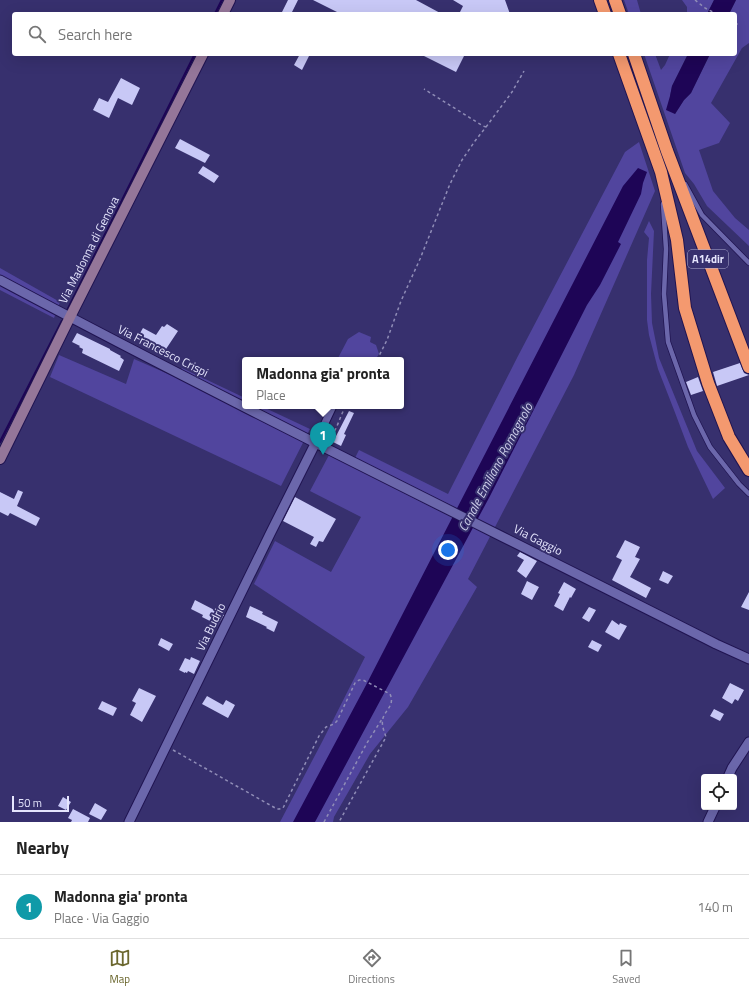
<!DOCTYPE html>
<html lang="en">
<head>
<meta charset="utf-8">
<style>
	body { margin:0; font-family:"Titillium Web",sans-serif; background:#f6f6f6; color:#222 }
	.controls { position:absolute; right:12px; bottom:12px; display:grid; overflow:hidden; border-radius:4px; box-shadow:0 4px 16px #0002 }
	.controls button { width:36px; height:36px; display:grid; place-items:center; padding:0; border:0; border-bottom:1px solid #e0e0e0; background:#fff; color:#222; font:20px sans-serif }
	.scale { position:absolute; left:12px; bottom:10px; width:57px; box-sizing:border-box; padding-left:4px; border:2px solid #e5e5fd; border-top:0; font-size:11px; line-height:14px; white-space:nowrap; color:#e5e5fd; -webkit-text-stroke:3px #37306e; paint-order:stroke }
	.you { position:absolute; left:448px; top:550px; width:14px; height:14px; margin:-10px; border:3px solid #fff; border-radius:50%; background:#1a73e8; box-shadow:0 0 0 6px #1a73e833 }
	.badge { display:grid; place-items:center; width:26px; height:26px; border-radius:50%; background:#6b672e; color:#fff; font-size:13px; font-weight:700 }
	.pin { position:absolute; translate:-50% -33px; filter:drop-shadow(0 1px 2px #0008) }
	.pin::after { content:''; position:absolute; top:21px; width:14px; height:12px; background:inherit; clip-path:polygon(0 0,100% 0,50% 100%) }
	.popup { position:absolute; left:242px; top:357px; width:162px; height:52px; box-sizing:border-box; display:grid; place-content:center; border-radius:4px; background:#fff; filter:drop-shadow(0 1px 3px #0005); font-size:13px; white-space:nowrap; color:#767676 }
	.popup b { font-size:15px; color:#222 }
	.popup::after { content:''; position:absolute; left:50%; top:100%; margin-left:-8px; border:8px solid transparent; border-top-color:#fff }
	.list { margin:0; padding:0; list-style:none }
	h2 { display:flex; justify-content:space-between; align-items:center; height:52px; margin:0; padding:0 16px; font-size:17px }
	h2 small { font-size:13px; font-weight:400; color:#767676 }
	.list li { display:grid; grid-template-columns:26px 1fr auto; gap:12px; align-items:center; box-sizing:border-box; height:64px; padding:0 16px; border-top:1px solid #e0e0e0 }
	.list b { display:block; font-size:15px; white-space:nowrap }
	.list p { margin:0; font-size:13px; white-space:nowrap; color:#767676 }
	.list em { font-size:13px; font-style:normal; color:#767676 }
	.icon { flex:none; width:22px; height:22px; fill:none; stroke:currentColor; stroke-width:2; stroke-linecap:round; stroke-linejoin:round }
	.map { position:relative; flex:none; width:749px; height:822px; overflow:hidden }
	.search { position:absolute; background:#fff; box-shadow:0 4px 16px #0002; left:12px; right:12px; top:12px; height:44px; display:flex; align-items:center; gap:10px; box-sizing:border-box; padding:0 14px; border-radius:4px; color:#767676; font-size:15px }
	.sheet { height:116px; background:#fff }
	nav { display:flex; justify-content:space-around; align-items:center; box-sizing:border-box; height:56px; border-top:1px solid #e0e0e0; background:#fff; font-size:11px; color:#767676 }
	nav a { display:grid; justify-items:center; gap:2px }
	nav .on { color:#6b672e }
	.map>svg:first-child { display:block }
</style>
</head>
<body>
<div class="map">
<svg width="749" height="822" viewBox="0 0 749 822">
	<rect width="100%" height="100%" fill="#37306e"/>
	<!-- green -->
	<path fill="#51459e" d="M624,0H637L641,14H629Z
		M682,0H714L707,14H687V7Z
		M736,0H749V43L742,48L711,103L730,123L719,143L699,150L713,191L735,218L749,230V246L707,206L694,184L685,173L644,54H655L661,70L665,65L670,54H688L672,86L670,96L675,114L684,100L691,93L710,54H735V14H729Z
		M639,142L655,191L574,375L468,579L477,587L408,707L370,754L334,817L333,822H280L322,742L365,657L254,584L275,541L331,572L361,517L310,491L329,455L351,466L359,450L448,494L518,356L625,152Z
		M649,221L654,231L651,294L652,323L659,358L697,451L725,488L713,499L688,447L674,410L658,369L649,335L647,320V260L649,238L644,232Z
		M0,268L60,302L54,318L0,290Z
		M359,332L371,337L370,342L376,345L379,354L375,360H337L348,339Z
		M59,355L126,384L134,359L175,377L182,368L245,398V406H261L310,429L281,486L50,377Z"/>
	<!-- water -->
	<path fill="#1e0556" d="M714,0H736L729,14H707Z
		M688,54H710L691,93L684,100L675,114L666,110L670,96L672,86Z
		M638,168L647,172L643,183L641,194L618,242L621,244L600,285L587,305L490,496L315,822H293L365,687L623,186Z"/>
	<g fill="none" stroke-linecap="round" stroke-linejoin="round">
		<!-- stream -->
		<path stroke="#1e0556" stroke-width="2.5" d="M215,14L222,0
			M68,309L195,54
			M0,442L62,321"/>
	</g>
	<!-- building -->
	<path fill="#c8c8f6" d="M288,0H298L291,14H281Z
		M313,0H416L442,14H341Z
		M453,0H505L510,14H482L477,12L476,14H459L463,6Z
		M300,54H310L302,70L294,65Z
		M420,54H465L456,72Z
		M121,78L140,88L132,105L118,98L109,118L93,110L99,98L108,102Z
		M180,139L210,155L205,163L175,148Z
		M203,166L219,176L214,183L198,173Z
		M167,324L178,331L162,355L136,340L143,328L156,335L162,326L164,327Z
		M77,333L110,349V350L121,356L120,357L124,360L119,371L82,353L83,349L79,347L80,346L72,342Z
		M740,363L744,373L749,375L717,386L713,372Z
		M698,377L703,391L691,395L686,382Z
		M349,411L354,413L344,434L346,435L341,446L333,442Z
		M18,490L23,492L17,506L40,518L36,526L10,513L8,516L0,512V492L14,499Z
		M295,497L336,519L323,542L319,541L316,547L310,544L314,537L283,521Z
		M625,540L640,547L635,557L640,559L630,577L651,588L646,598L612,580L622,560L616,557Z
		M520,552L537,561L526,578L517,571L524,560L517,556Z
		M663,571L673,576L668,584L659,580Z
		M527,581L539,587L532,600L521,594Z
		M564,582L576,589L571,598L570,597L563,611L554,606L560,594L558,593Z
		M749,592V610L741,607Z
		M195,600L224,615L218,625L202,617L203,615L191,609Z
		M250,606L263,612L262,614L278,622L274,632L266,628L267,627L246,617Z
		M589,607L596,610L589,622L582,618Z
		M612,620L619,625L620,623L627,626L619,640L605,632Z
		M161,638L173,644L169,651L158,645Z
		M592,640L602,645L598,652L588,647Z
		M191,657L200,661L194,674L188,671L187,673L185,672V673L179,670L185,658L190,660Z
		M730,683L744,690L738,701L735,699L732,704L722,698Z
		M139,688L156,696L142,722L130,715L136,703L132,701Z
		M207,696L223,705L226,700L235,705L228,718L202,704Z
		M102,701L117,708L113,716L98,709Z
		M714,709L724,714L720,721L710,716Z
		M63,797L71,802L66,810L58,806Z
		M95,803L107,810L101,820L89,814Z
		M73,809L90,818L88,822H71L72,820L68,818Z"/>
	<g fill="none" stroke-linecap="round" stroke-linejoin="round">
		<!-- service casing -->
		<g stroke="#201451" stroke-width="6">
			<path id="service" d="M685,184L702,215L749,263
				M663,204L666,249L664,294L668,342L694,415L710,447L739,484L749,494"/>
		</g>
		<!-- pedestrian casing -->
		<g stroke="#201451" stroke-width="9">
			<path id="pedestrian" d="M316,442L333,406"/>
		</g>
		<!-- minor casing -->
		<g stroke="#201451" stroke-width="11">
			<path id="minor" d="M0,280C236,406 477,523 716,644L749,659
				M728,777L732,768L749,742
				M129,822L270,534L316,442
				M708,822L715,807"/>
		</g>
		<!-- secondary casing -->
		<g stroke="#201451" stroke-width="12">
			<path id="secondary" d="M223,14L230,0
				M0,459L70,317L203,54"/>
		</g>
		<!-- motorway casing -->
		<g stroke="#201451" stroke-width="14">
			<path id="motorway" d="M600,0L605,14
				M615,0L620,14
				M619,54L661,172L677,240L685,308L708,383L729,437L749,470
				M634,54L667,151L749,367"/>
		</g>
		<!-- path -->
		<path stroke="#908db7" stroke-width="1.5" stroke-dasharray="3 3" stroke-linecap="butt" d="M695,0L705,8L717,14
			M735,23L739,25
			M486,127L512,92L524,71
			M377,360L387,340L401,301L420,259L450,184L462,160L475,141L486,127L483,126L424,89
			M327,440C337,433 339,417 346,406
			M173,750L277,809H279L283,808L319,736L326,727L334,724L337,721L355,683L359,680H363L390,694C395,705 386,709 383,718C381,724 384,731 386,737L339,822
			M324,822L367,743L382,719"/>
		<!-- service -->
		<use href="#service" stroke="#6b67ab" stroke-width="4.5"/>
		<!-- pedestrian -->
		<use href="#pedestrian" stroke="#6b67ab" stroke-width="7"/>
		<!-- minor -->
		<use href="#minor" stroke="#6b67ab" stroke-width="9"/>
		<!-- secondary -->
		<use href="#secondary" stroke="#947699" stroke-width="10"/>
		<!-- motorway -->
		<use href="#motorway" stroke="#f4996f" stroke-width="12"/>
	</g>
	<g text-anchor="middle" stroke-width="4" stroke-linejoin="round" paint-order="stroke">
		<!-- shield labels -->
		<rect fill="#37306e" stroke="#b1afd2" stroke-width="1" x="688" y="250" width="40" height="18" rx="3"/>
		<g font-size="11" font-weight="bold" fill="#e5e5fd">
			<text x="708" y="263">A14dir</text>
		</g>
		<!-- street labels -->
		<g font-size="12" fill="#e5e5fd" stroke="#37306e">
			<text transform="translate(89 250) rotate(-63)" y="4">Via Madonna di Genova</text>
			<text transform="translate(163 351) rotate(27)" y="4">Via Francesco Crispi</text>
			<text transform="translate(538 540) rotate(27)" y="4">Via Gaggio</text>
			<text transform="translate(211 627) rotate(-64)" y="4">Via Budrio</text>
		</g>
		<!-- water labels -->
		<g font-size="13" font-style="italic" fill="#cdcee9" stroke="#37306e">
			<text transform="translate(495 467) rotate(-62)" y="5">Canale Emiliano Romagnolo</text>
		</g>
	</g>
</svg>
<div class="controls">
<button><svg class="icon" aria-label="locate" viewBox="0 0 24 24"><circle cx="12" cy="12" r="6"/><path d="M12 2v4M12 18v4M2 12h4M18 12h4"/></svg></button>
</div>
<div class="scale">50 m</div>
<div class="you"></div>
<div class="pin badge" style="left:323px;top:455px;background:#0f9aa8">1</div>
<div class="popup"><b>Madonna gia' pronta</b>Place</div>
<div class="search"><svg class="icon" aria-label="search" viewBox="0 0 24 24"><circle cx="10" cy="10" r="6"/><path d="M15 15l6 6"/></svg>Search here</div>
</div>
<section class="sheet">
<h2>Nearby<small></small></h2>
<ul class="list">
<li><span class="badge" style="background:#0f9aa8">1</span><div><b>Madonna gia' pronta</b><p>Place · Via Gaggio</p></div><em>140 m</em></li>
</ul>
</section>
<nav>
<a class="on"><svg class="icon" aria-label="map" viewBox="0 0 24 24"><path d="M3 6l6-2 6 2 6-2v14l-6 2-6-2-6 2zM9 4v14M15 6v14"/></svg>Map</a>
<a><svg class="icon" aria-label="directions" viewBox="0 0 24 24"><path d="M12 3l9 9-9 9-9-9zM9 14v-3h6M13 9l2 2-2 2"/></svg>Directions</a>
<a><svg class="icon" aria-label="saved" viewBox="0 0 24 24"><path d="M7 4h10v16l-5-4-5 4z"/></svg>Saved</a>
</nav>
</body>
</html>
